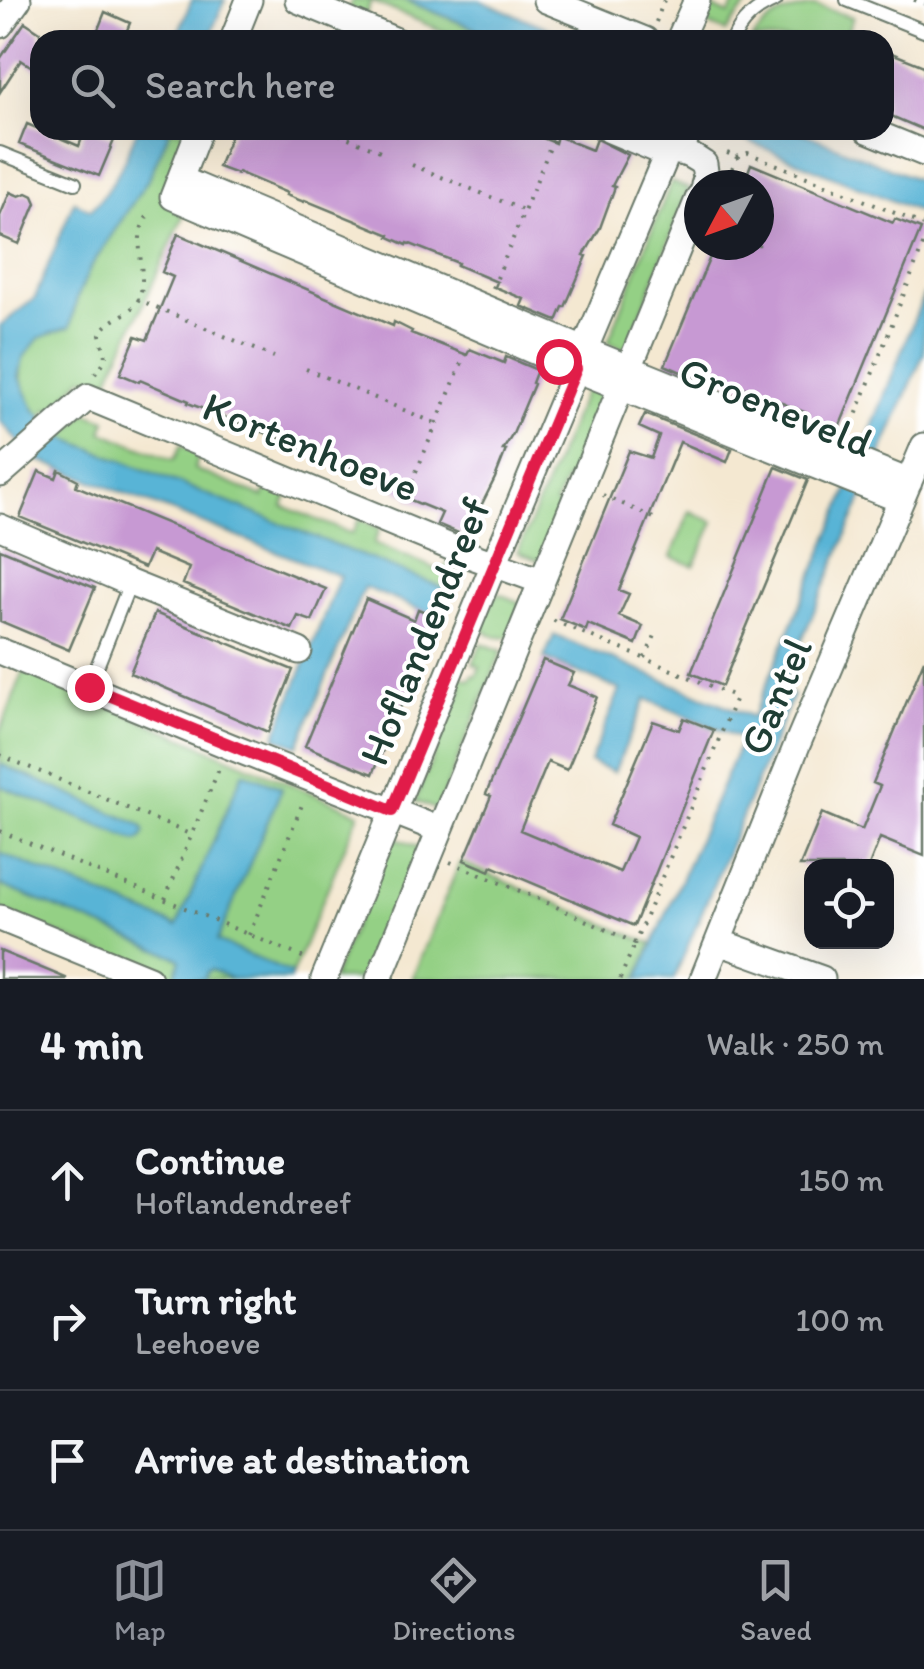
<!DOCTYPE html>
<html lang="en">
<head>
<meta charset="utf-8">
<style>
	body { margin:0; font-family:Itim,sans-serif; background:#242831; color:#f1f3f6 }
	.controls { position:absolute; right:30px; bottom:30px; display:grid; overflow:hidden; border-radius:20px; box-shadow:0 10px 40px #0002 }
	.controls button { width:90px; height:90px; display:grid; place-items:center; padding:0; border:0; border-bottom:2px solid #363941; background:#171b24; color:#f1f3f6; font:50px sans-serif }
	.compass { position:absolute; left:684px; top:170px; width:90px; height:90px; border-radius:50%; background:#171b24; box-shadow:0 10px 40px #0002; rotate:229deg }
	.stop { position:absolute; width:30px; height:30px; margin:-22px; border:8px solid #e11d48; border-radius:50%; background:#fff }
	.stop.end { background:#e11d48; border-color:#fff; box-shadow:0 2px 10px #0008 }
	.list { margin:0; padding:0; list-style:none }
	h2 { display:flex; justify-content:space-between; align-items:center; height:130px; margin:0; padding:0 40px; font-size:42px }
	h2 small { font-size:32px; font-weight:400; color:#9ea1a6 }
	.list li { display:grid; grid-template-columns:65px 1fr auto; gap:30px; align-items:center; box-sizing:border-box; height:140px; padding:0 40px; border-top:2px solid #363941 }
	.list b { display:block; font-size:38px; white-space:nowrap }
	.list p { margin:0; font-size:32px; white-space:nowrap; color:#9ea1a6 }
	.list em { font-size:32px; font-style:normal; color:#9ea1a6 }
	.icon { flex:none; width:55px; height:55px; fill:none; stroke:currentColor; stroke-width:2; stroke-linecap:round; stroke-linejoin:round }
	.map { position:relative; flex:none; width:924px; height:979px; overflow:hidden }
	.search { position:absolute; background:#171b24; box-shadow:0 10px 40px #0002; left:30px; right:30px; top:30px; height:110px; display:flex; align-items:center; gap:25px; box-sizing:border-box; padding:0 35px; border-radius:30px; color:#9ea1a6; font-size:38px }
	.sheet { height:550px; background:#171b24 }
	nav { display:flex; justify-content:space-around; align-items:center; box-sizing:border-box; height:140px; border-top:2px solid #363941; background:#171b24; font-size:28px; color:#9ea1a6 }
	nav a { display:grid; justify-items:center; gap:5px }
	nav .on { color:#8c9099 }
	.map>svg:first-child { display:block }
</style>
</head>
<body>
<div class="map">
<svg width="924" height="979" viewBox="0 0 924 979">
	<rect width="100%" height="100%" fill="#fff"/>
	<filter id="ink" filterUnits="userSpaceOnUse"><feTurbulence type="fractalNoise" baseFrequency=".01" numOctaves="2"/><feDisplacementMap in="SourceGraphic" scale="20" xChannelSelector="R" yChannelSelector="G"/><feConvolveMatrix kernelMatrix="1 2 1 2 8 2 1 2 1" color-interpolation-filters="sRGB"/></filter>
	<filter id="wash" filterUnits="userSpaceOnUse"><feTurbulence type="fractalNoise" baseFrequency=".0048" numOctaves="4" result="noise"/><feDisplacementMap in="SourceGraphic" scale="40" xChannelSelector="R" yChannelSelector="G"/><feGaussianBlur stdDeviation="2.25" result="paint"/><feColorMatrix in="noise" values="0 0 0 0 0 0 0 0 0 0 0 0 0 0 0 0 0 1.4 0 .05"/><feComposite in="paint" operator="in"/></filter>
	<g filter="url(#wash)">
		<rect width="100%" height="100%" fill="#f4e8d1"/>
		<!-- green -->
		<path fill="#94d085" stroke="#5a865c" stroke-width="2.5" d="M352,0H405L503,40H448L450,34L371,1L365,17L348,10Z
			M737,0H754L741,12L726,32L704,23L711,7L729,15Z
			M816,6L853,17L844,40H752C770,15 787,10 816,6Z
			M170,130H189L163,194L183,217L106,385L83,377L52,412L48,409L41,417C20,394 10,359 39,338C47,332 60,330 70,327L77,298L90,268L149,178Z
			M671,182L689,189L627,350L608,342Z
			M586,388L608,397L573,482L566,479L555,504L562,508L540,561L518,552Z
			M86,413L106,420L102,432L174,460L181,445L200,453L194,469L263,497L270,482L289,491L283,506L352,534L359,519L380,528L374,543L443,572L450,558L461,562L439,616L433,615L444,589L62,437Z
			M690,511L714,522L694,566L671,557Z
			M499,594L519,602L521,608L509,637C498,639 488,636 481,626L494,597Z
			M481,643L502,651L437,810L415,801L462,687L454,683L458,675L470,680L473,675L476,676L480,667L473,664Z
			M24,670L359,813L290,979H179L163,972L160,976L0,910V732Z
			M391,836L424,850L371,979H332Z
			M460,862L652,944L638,979H412Z"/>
		<!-- water -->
		<path fill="#58b4d6" stroke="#3c7885" stroke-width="2.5" d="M192,0H225L208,40H175Z
			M405,0H479L577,40H503Z
			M137,130H170L149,178L90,268L77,298L70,327L39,338L23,358L19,377L34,409L62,437L444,588L433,615L364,587L298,746L275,737L340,576L35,459L0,421V326L35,298L74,201L91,210C114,186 125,160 137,130Z
			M721,130H796L924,182V214Z
			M924,294V353L781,689L793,695L674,979H638L742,739L646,699L614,772L590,762L620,690L544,658L554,635L753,717L843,502Z
			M0,764L141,825L145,832L140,840L136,841L0,786Z
			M243,772L282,788L217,941L292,974L290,979H232L211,970L207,972L204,979H173L181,960L179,958L0,885V853L177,926Z"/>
		<g id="blocks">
			<!-- building -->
			<path fill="#c799d3" d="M105,12L130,23L123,40H116L97,32Z
				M25,22L40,32V72L21,60L0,92V59Z
				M884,50L924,66V130L884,113Z
				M27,124L79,146L85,130H94L115,138L99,176L19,144Z
				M233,130H323L332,134L334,130H523L555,143L557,136L592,150L596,139L628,155L612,186L615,187L600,228L584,255L587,256L565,307H563L557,321L521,306L524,299L495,287L497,282L457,265L458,263L408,243L407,245L389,237L390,235L305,200L304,202L286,195L287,193L238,172L237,174L218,167Z
				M751,164L893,223L895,219L921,229L836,435L806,423L809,414L699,369L695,378L665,365L715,245H759V185H743Z
				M10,192L19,196L27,193L33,196L36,203L19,244L0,236V216Z
				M178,234L393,326L394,322L412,331L411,333L467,355L470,349L504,363L506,357L537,370L532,383L534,384L513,434L503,450H506L495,478L475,518L478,519L470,538L437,524L442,513L408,499L409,496L370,477V475L301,449L302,448L286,441L188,403L189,401L140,380L139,382L120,374L136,336L147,340L173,277L162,272Z
				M645,414L732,449L727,462L680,442L619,590L629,594L619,616L643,626L636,644L588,624L586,630L560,619L629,451L651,458L659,436L639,427Z
				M776,467L808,480L722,686L691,673Z
				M59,470L78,480L76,486L326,589L312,621L298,616L292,629L183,584L189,568L151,552L144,568L20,517L39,471L56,478Z
				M0,549L95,588L69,650L0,621Z
				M366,599L414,620L418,609L438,617L373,774L305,746Z
				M155,613L293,670L268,732L130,673Z
				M543,660L574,673L568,685L597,697L567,770L548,762L520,830L620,872L635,837L609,825L653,721L679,730L684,718L714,730L634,926L492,866L490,871L464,860L491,796L486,794Z
				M924,660V856L880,838L869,866H800L822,813L862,830L880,786L873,783Z
				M0,951L66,978V979H0Z"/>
		</g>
	</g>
	<g filter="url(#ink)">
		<use href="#blocks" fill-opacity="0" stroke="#6a796b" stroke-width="2.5"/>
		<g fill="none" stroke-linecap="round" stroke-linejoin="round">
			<!-- lane casing -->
			<g stroke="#6a796b" stroke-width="16">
				<path id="lane" d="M847,0L924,31
					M733,40C741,21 757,8 776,0
					M0,153L75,183
					M687,153L696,130
					M89,687L130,583"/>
			</g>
			<!-- street casing -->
			<g stroke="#6a796b" stroke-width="29">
				<path id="street" d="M298,0L394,40
					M546,0L645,40
					M0,25L18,0
					M233,40L249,0
					M679,40L697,0
					M199,130L173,197L576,369L901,500
					M610,130L667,154
					M868,130L924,153
					M180,179L584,350L909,482
					M0,474L88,397L472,556L541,581
					M0,527L130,583L299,651
					M0,651L229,746L440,830
					M0,918L149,979
					M719,942L822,979
					M324,979L494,564L667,154C681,148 692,156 704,164L706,179L704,185
					M379,979L699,197
					M703,979L797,745L924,446"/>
			</g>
			<!-- path -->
			<path stroke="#6a796b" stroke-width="4" stroke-dasharray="2.5 8" stroke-linecap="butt" d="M914,0L924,4
				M656,22L664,0
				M329,130L385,153
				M727,153L737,157L731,171
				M737,157L748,153L924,225
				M412,165L523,210
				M493,288L557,130
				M137,299L274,357
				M306,369L435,423
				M95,374C112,352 105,359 100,334C109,317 134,315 140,296C148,269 128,234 152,211
				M849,433L924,243
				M603,495L658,520
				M404,501L468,348
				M645,658L657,631
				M0,755L192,835
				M0,831L305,958
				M450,862L539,899L635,943L735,700L732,695L552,620
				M165,899L219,769
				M249,935L304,800
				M620,979L635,943"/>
			<!-- lane -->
			<use href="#lane" stroke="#fff" stroke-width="12"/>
			<!-- street -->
			<use href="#street" stroke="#fff" stroke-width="25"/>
		</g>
	</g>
	<g fill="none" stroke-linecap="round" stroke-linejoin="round" filter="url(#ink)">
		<!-- route -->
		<path stroke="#e11d48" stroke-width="12" d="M89,687L392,811L576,369L558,361"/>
	</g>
	<g text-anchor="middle" stroke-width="8" stroke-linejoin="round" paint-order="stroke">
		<!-- street labels -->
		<g font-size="42" fill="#1f3d34" stroke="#fff">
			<text transform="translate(776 406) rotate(22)" y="15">Groeneveld</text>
			<text transform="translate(311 446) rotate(22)" y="15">Kortenhoeve</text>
			<text transform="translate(424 631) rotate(-68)" y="15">Hoflandendreef</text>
			<text transform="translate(775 696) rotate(-67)" y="15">Gantel</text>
		</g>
	</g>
</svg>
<div class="controls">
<button><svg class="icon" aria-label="locate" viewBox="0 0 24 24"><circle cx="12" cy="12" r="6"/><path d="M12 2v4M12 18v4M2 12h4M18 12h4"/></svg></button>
</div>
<svg class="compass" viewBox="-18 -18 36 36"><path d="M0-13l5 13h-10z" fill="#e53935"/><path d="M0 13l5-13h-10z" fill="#9ea1a6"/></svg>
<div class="stop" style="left:558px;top:361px"></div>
<div class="stop end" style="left:89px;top:687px"></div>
<div class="search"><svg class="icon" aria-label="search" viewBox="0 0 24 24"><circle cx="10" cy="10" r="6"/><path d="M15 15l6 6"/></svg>Search here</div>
</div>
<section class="sheet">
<h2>4 min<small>Walk · 250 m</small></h2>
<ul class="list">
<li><svg class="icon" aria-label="ahead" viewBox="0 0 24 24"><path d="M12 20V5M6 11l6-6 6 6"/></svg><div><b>Continue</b><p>Hoflandendreef</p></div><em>150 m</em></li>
<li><svg class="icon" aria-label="right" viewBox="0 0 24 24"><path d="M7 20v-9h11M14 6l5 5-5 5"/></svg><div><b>Turn right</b><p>Leehoeve</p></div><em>100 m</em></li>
<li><svg class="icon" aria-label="arrive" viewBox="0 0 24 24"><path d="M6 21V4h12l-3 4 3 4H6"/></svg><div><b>Arrive at destination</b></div></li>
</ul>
</section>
<nav>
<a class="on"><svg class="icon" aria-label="map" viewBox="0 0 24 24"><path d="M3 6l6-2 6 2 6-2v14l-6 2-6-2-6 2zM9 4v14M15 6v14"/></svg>Map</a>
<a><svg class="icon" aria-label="directions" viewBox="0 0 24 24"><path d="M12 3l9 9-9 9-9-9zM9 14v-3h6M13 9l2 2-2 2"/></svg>Directions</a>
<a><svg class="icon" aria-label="saved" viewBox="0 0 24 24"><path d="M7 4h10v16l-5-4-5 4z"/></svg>Saved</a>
</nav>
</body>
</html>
